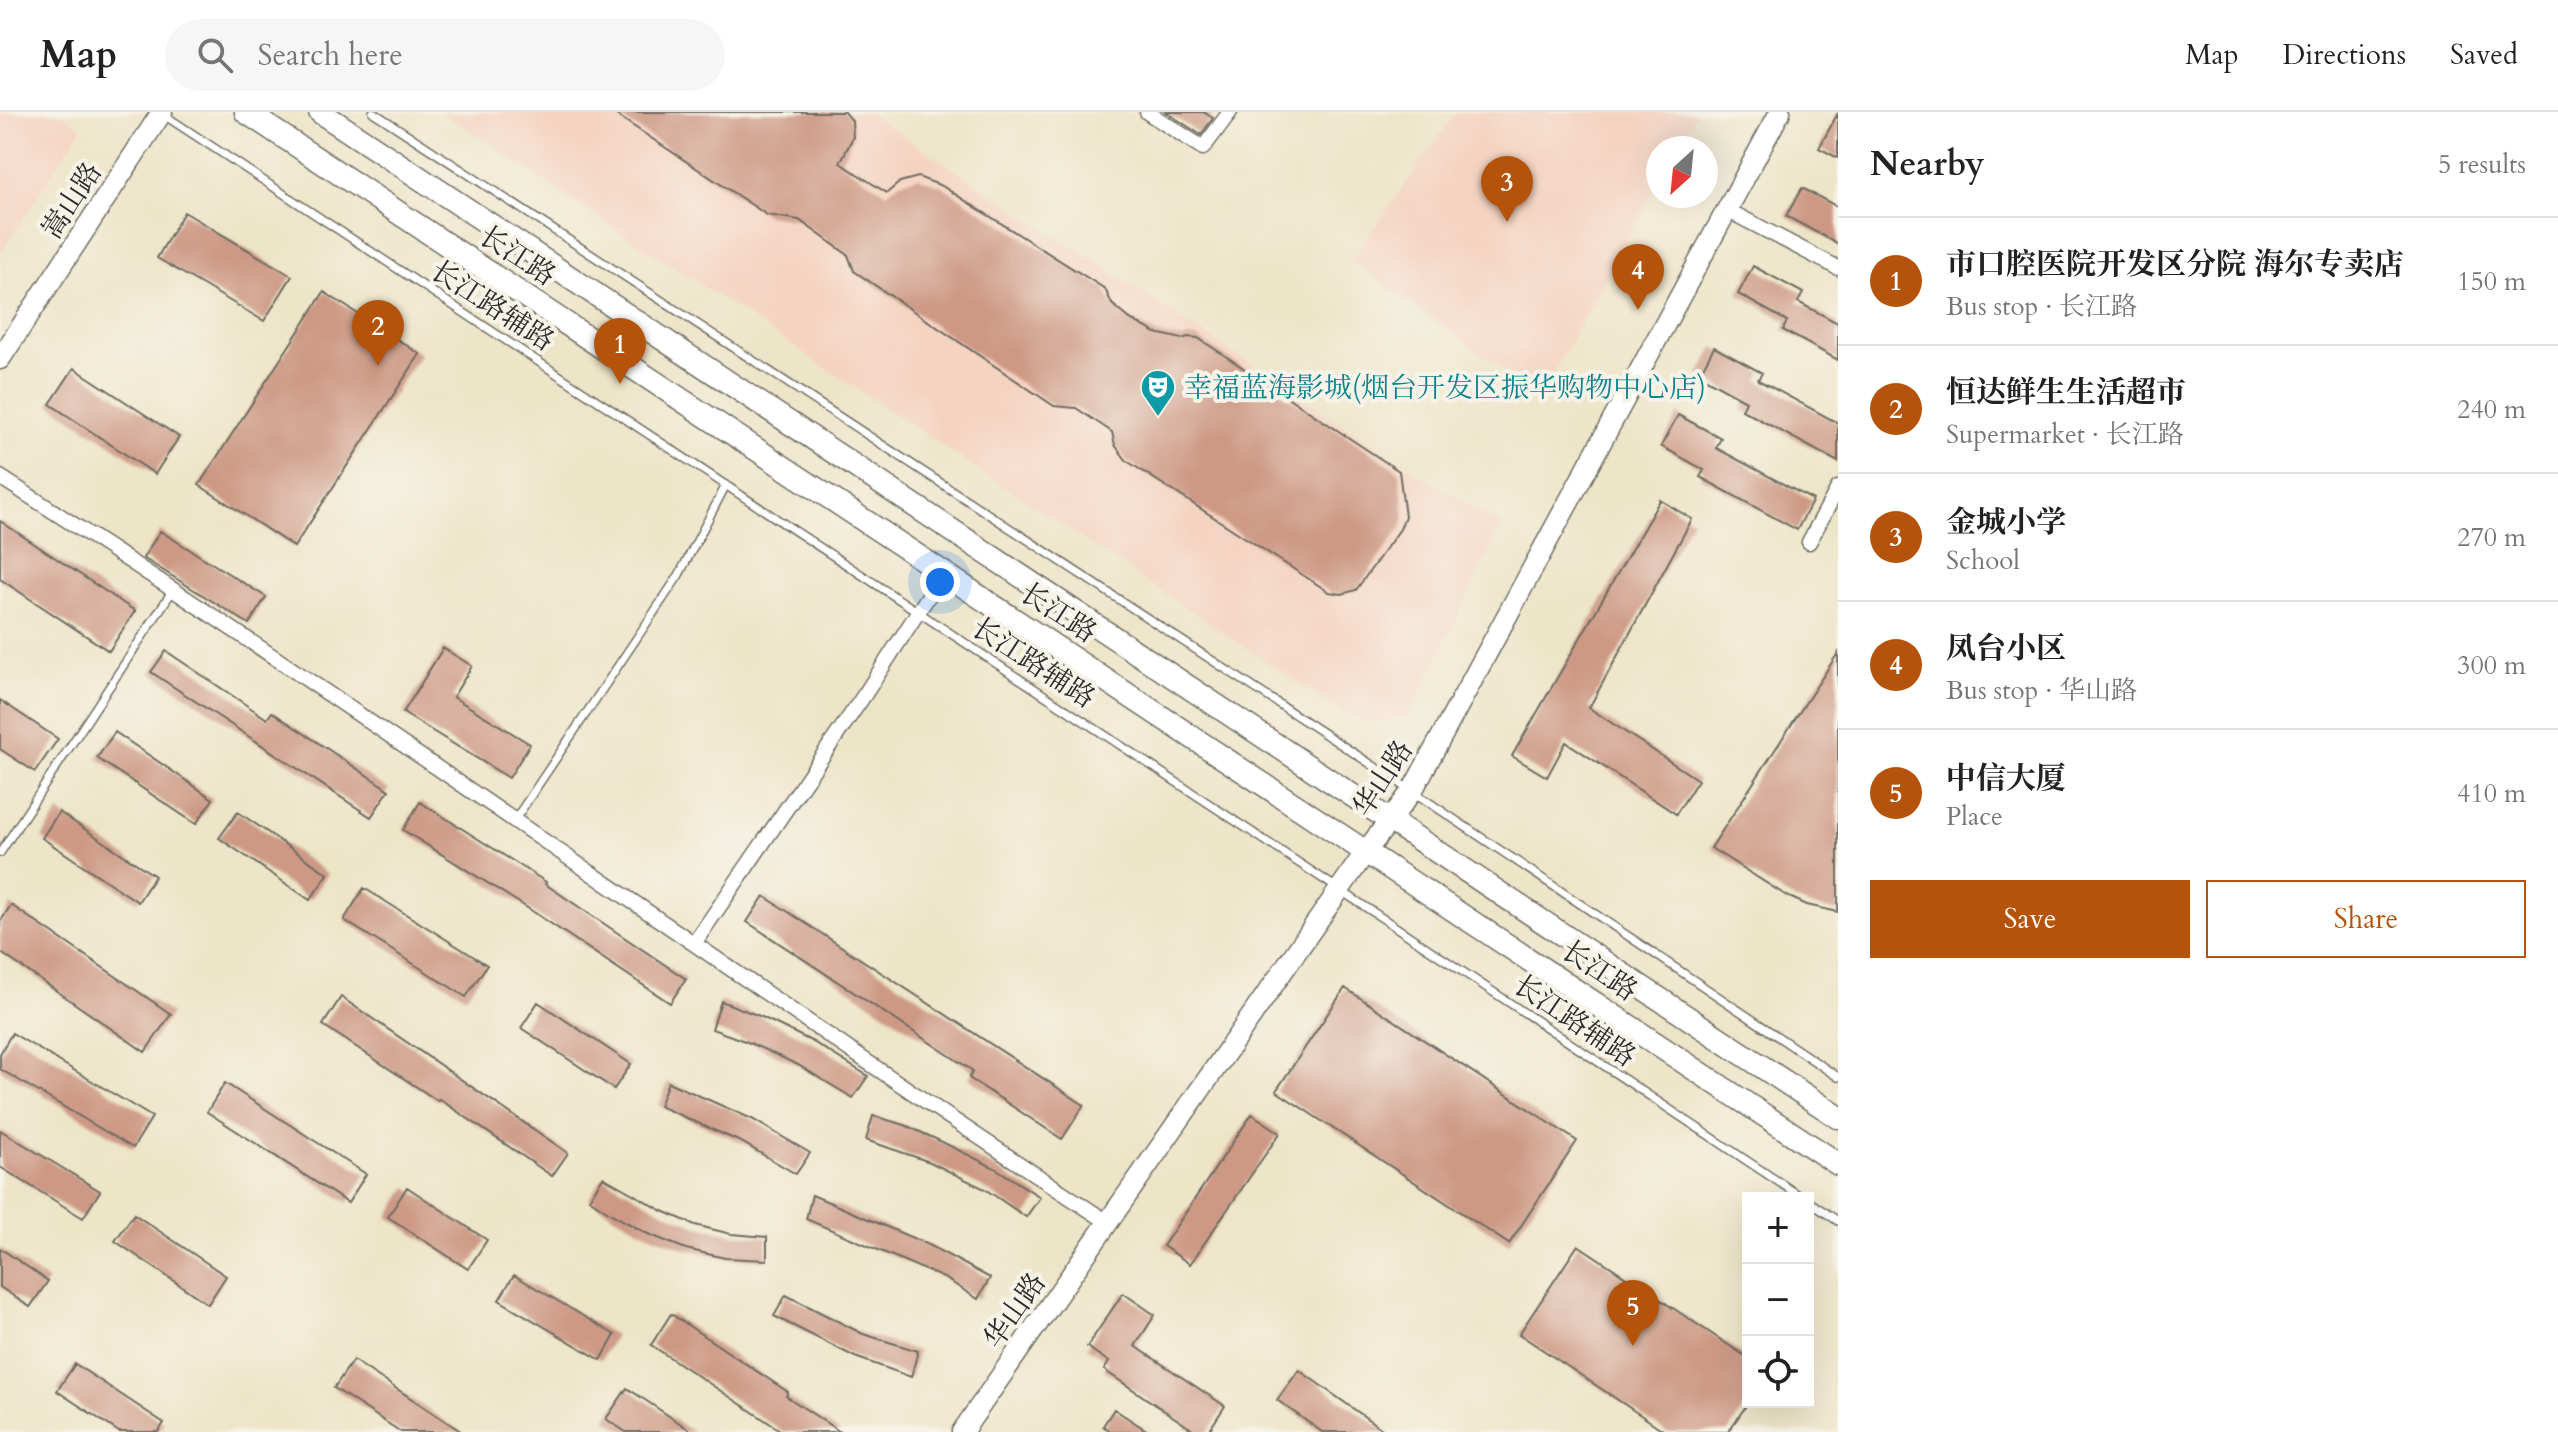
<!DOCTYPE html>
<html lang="en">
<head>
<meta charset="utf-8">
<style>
	body { margin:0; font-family:Cardo,"Noto Serif SC",serif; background:#f6f6f6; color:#222 }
	.controls { position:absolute; right:24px; bottom:24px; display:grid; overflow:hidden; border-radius:0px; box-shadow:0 8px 32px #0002 }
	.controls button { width:72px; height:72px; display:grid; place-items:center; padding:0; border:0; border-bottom:2px solid #e0e0e0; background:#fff; color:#222; font:40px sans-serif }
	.compass { position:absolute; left:1646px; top:24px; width:72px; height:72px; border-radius:50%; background:#fff; box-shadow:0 8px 32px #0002; rotate:207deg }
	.you { position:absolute; left:940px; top:470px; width:28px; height:28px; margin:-20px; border:6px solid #fff; border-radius:50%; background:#1a73e8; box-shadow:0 0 0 12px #1a73e833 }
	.badge { display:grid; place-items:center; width:52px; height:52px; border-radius:50%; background:#b45309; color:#fff; font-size:26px; font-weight:700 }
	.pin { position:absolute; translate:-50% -66px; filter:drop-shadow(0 2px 4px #0008) }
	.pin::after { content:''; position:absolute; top:42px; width:28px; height:24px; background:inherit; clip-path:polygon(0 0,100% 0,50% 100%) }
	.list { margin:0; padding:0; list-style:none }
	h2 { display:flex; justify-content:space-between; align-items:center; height:104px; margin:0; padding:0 32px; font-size:34px }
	h2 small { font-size:26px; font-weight:400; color:#767676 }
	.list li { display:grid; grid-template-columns:52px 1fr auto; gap:24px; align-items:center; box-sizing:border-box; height:128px; padding:0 32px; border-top:2px solid #e0e0e0 }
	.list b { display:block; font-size:30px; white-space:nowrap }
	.list p { margin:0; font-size:26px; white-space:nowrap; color:#767676 }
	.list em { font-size:26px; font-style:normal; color:#767676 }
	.actions { display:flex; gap:16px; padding:24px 32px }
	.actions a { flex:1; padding:18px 0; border:2px solid #b45309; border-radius:0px; text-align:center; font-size:28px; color:#b45309 }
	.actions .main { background:#b45309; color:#fff }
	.icon { flex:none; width:44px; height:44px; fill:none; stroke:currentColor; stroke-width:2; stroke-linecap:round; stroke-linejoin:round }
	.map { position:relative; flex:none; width:1838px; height:1320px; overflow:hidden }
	header { display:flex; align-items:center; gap:48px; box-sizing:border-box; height:112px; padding:0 40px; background:#fff; border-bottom:2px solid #e0e0e0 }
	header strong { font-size:38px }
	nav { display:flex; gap:44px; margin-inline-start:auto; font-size:28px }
	.search { width:560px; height:72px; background:#f6f6f6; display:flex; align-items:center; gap:20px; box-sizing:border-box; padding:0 28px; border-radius:44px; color:#767676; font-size:30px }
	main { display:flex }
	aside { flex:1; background:#fff }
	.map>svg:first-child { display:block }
</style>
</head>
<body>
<header>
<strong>Map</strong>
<div class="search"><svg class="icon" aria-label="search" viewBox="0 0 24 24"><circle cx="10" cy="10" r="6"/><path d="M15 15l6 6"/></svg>Search here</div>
<nav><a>Map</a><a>Directions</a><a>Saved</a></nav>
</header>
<main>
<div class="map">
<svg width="1838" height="1320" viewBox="0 0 1838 1320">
	<rect width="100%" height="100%" fill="#f7f3e8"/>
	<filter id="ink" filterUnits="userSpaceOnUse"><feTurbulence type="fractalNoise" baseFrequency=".0125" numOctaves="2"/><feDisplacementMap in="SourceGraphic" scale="16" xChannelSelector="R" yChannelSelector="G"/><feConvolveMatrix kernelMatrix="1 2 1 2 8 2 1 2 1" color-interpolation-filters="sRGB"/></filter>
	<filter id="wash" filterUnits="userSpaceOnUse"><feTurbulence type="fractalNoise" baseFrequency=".006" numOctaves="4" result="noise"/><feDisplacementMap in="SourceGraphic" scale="32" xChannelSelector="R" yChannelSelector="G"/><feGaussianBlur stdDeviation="1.8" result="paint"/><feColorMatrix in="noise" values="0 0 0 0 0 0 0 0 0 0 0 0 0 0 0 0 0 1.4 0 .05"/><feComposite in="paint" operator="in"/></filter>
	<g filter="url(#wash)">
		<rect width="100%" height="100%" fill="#ede5c8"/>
		<!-- built -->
		<path fill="#f5d3c1" d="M0,0H59L82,15L0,143Z
			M441,0H867L1415,360L1502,412L1412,599L1393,609L1366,610L1342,600Z
			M1456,0H1697L1677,36H1658V71L1541,284L1351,149Z"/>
		<g id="blocks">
			<!-- building -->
			<path fill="#cd9985" d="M612,0H845L852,9L853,25L840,51L887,81L900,70L918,65L942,74L1105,177L1112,192L1130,207L1156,221L1182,227L1188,225L1198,226L1399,359L1405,404L1400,417L1356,478L1342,482L1329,480L1127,349L1115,333L1112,320L1076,296L1054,294L854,159L848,143L799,108L767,103Z
				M1166,0H1203L1213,6L1201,23Z
				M1838,1V46L1819,36Z
				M1802,76L1838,95V132L1786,104Z
				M184,100L292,164L264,209L157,146Z
				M1753,154L1803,181L1798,190L1838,211V248L1783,218L1787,209L1738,182Z
				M324,180L420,242L294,435L199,373Z
				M1714,235L1762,261L1758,268L1838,311V350L1742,298L1746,289L1699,263Z
				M74,256L179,325L155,362L50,292Z
				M1678,303L1721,326L1716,336L1813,388L1797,418L1700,365L1704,358L1661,334Z
				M1660,388L1692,407L1589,596L1698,668L1676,702L1566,630L1547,665L1512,644Z
				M0,409L135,499L109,539L0,467Z
				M160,419L266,485L249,512L143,446Z
				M443,536L472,554L453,585L530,632L509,666L403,601Z
				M166,539L267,607L272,600L389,678L371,705L151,560Z
				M1838,541V800L1807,793L1787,784L1711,736Z
				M0,588L58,627L35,660L0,637Z
				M115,620L213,687L196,712L97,646Z
				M420,690L546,770L545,772L686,867L670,891L529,797L403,718Z
				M59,700L155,764L138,790L42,726Z
				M238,700L328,762L310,788L219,726Z
				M364,776L487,853L466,885L344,808Z
				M764,784L1084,993L1062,1027L969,966L973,959L747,810Z
				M11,793L171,902L145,940L0,840V810Z
				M1345,876L1577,1029L1509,1132L1276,979Z
				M341,885L568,1041L552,1064L439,987L438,989L323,913Z
				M721,889L762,905L813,930L868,964L853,986L798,953L750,931L712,917Z
				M538,890L631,952L614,977L521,916Z
				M12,921L152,1005L133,1036L0,957V942Z
				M668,970L752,1007L810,1041L796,1062L743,1031L659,994Z
				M225,971L366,1062L348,1091L207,1000Z
				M1252,1002L1280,1021L1190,1152L1163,1134Z
				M873,1004L905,1013L940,1029L995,1056L1040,1085L1026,1105L985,1077L930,1050L866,1028Z
				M0,1018L100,1079L83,1106L0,1055Z
				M603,1065L663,1099L695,1113L731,1122L767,1125V1148L725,1146L686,1137L648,1122L613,1103L589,1087Z
				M407,1075L487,1128L468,1157L388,1105Z
				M812,1083L929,1133L990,1166L978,1187L946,1167L806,1107Z
				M134,1102L226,1164L208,1192L115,1129Z
				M1578,1133L1748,1246V1291L1728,1320H1666L1519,1222Z
				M0,1136L48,1169L30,1195L0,1175Z
				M514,1163L615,1223L601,1248L499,1188Z
				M1123,1181L1155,1203L1135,1234L1225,1294L1208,1320H1196L1104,1258L1109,1250L1087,1235Z
				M786,1183L863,1222L918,1239L911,1265L855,1245L774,1204Z
				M671,1202L788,1280L786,1284L840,1320H783L651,1233Z
				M353,1248L462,1320H401L334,1276Z
				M75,1252L164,1311L158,1320H119L57,1279Z
				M1299,1258L1386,1320H1322L1277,1288Z
				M627,1276L693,1320H626L606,1307Z
				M1114,1297L1149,1320H1112L1103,1314Z"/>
		</g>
	</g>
	<g filter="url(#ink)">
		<use href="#blocks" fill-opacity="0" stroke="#6f6c62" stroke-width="2"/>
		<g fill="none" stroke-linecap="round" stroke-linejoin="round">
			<!-- lane casing -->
			<g stroke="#6f6c62" stroke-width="10">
				<path id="lane" d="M373,0L1412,679L1838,965
					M164,3L1340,778L1803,1086
					M514,709L679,463L726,373
					M0,741L173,478
					M1808,1089L1838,1109"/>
			</g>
			<!-- street casing -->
			<g stroke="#6f6c62" stroke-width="17">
				<path id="street" d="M1147,0L1203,36L1230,0
					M1727,98L1838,156
					M0,365C375,605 736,867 1109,1111
					M1809,430L1838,376
					M695,830L865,582L944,460"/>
			</g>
			<!-- secondary casing -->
			<g stroke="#6f6c62" stroke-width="23">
				<path id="secondary" d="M0,247L162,0
					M962,1320L1367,738L1412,679L1780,0"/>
			</g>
			<!-- primary casing -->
			<g stroke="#6f6c62" stroke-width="25">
				<path id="primary" d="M246,0L1838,1052
					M320,0L1838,1005"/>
			</g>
			<!-- lane -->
			<use href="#lane" stroke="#fff" stroke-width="7"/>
			<!-- street -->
			<use href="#street" stroke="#fff" stroke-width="14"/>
			<!-- secondary -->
			<use href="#secondary" stroke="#fff" stroke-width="20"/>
			<!-- primary -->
			<use href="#primary" stroke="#fff" stroke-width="22"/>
		</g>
	</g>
	<!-- icons -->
	<defs>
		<g id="theatre-pin" transform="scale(1.8)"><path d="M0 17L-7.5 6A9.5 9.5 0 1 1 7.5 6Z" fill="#0f9aa8" stroke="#f7f3e8"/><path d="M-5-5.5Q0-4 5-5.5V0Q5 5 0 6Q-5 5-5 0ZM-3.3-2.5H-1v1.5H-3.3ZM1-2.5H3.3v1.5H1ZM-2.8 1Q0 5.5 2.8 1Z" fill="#fff"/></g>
	</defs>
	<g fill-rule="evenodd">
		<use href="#theatre-pin" x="1158" y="275"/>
	</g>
	<g text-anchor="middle" stroke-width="8" stroke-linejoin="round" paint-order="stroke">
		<!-- street labels -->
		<g font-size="28" fill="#2b2b2b" stroke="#f7f3e8">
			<text transform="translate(71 88) rotate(-57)" y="10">嵩山路</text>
			<text transform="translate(518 143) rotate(33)" y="10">长江路</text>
			<text transform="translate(493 193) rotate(33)" y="10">长江路辅路</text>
			<text transform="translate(1059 500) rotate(33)" y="10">长江路</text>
			<text transform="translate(1034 550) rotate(33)" y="10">长江路辅路</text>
			<text transform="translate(1382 666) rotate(-57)" y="10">华山路</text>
			<text transform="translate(1600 858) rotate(34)" y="10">长江路</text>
			<text transform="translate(1575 908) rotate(34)" y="10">长江路辅路</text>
			<text transform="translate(1014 1198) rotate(-55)" y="10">华山路</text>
		</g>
		<!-- culture labels -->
		<g font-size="28" fill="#0d838f" stroke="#f7f3e8" text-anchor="start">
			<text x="1184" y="285">幸福蓝海影城(烟台开发区振华购物中心店)</text>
		</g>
	</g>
</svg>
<div class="controls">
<button>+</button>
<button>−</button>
<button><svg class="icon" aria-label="locate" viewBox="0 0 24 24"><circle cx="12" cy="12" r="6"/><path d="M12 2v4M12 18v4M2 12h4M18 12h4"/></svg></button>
</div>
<svg class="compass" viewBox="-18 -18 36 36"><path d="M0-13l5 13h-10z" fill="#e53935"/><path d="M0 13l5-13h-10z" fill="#767676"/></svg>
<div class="you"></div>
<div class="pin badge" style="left:620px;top:272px">1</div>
<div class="pin badge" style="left:378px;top:254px">2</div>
<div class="pin badge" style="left:1507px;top:110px">3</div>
<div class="pin badge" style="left:1638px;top:198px">4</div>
<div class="pin badge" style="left:1633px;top:1234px">5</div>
</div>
<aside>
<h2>Nearby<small>5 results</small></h2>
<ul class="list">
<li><span class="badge">1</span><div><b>市口腔医院开发区分院 海尔专卖店</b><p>Bus stop · 长江路</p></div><em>150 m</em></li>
<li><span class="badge">2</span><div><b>恒达鲜生生活超市</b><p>Supermarket · 长江路</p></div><em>240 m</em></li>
<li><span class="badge">3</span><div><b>金城小学</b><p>School</p></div><em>270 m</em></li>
<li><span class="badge">4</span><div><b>凤台小区</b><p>Bus stop · 华山路</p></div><em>300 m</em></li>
<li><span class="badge">5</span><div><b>中信大厦</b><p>Place</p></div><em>410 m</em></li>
</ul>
<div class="actions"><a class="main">Save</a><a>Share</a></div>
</aside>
</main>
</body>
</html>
